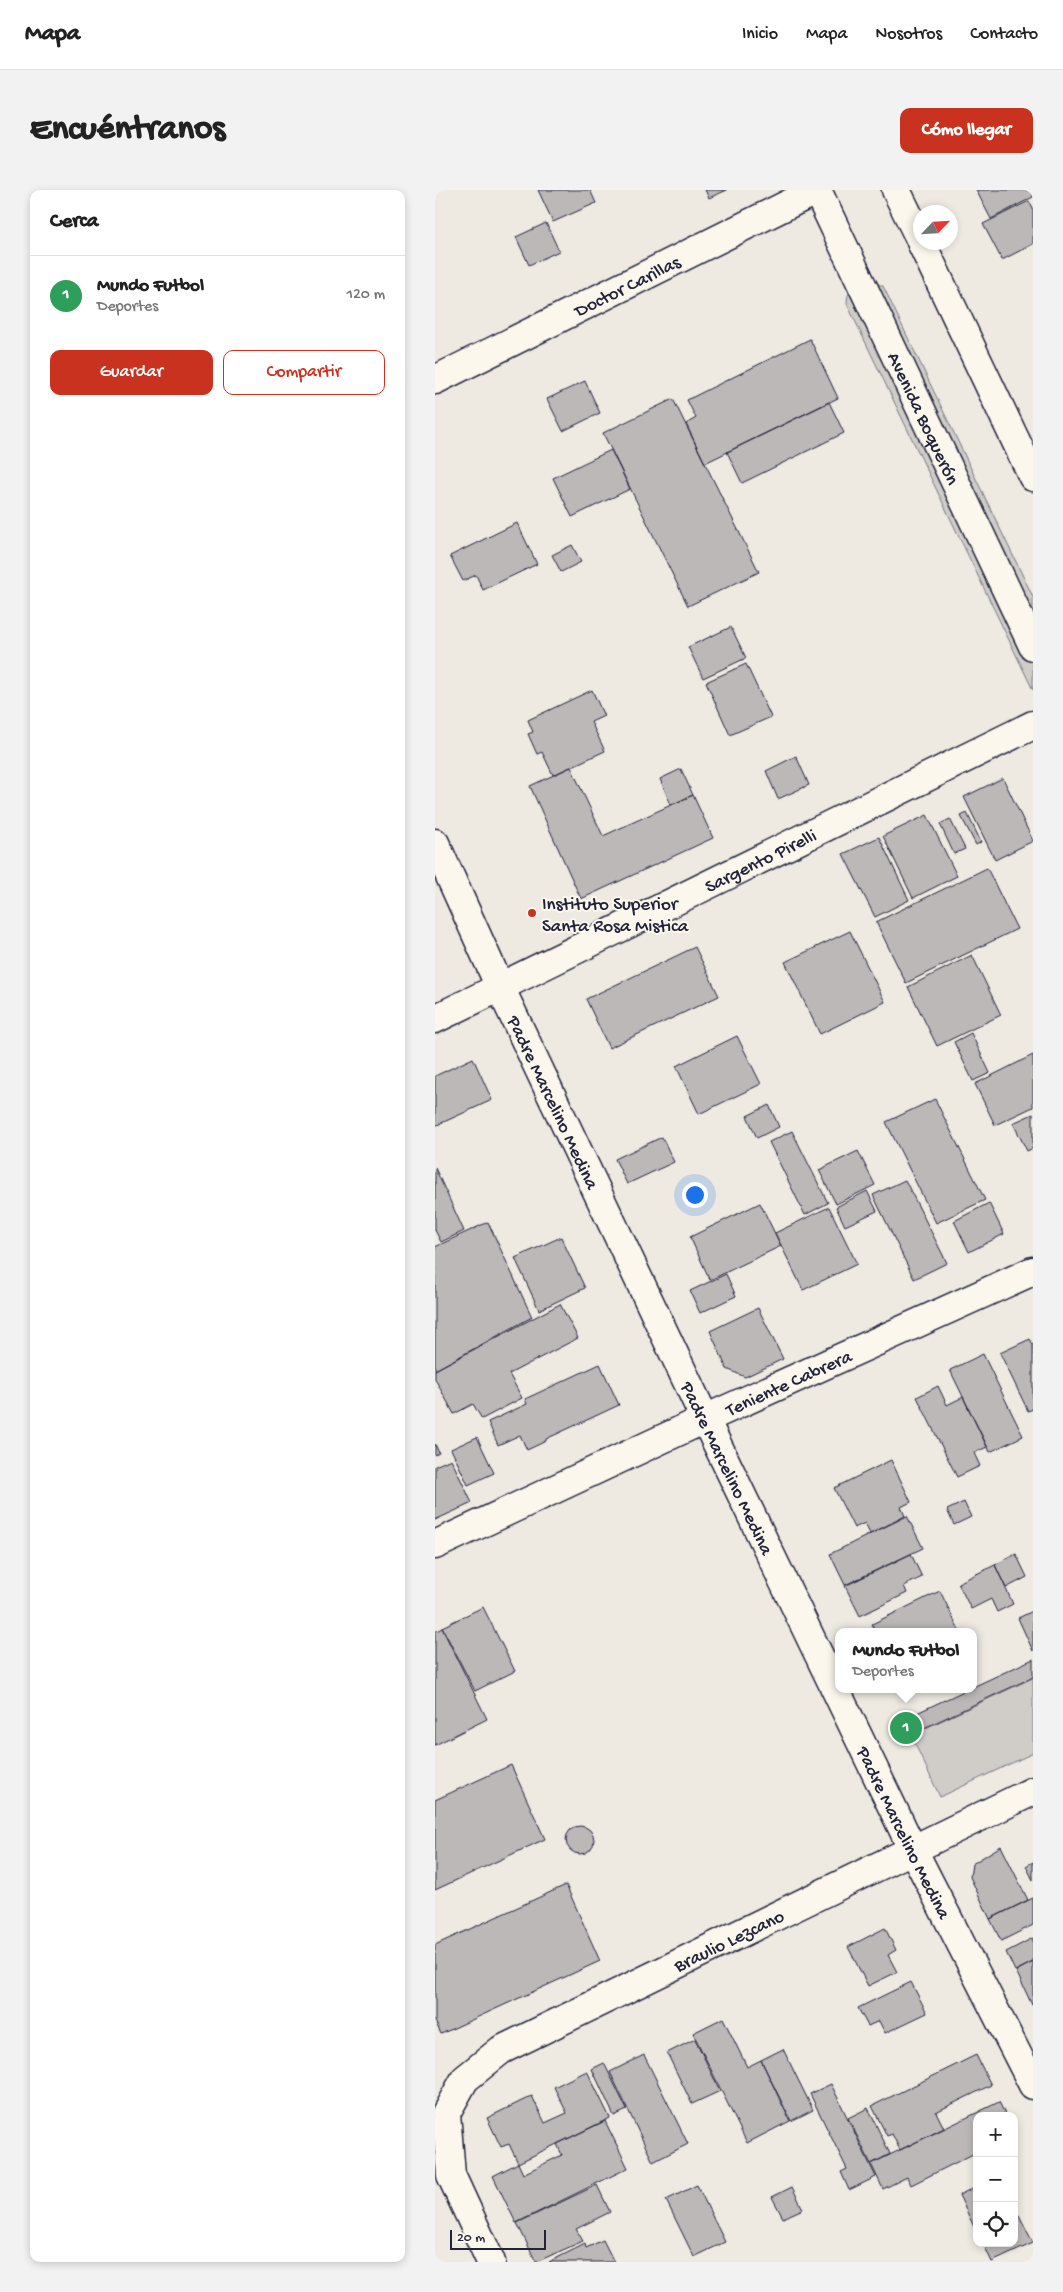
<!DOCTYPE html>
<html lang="es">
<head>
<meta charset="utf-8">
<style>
	body { margin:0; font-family:"Gochi Hand",sans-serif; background:#f2f2f2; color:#222 }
	.controls { position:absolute; right:15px; bottom:15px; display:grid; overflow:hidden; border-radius:10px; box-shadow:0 2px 8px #0003 }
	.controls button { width:45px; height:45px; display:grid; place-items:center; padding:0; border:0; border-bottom:1px solid #e0e0e0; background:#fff; color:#222; font:25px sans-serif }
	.compass { position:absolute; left:478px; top:15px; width:45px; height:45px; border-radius:50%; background:#fff; box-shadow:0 2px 8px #0003; rotate:65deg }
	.scale { position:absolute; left:15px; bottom:12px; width:96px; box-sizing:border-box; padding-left:5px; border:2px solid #22223b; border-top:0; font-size:14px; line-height:18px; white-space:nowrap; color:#22223b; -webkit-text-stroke:4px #fbf7ec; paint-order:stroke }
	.you { position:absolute; left:259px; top:1004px; width:18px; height:18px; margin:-12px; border:4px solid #fff; border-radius:50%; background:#1a73e8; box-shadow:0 0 0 8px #1a73e833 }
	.badge { display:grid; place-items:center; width:32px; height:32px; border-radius:50%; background:#c8321e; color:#fff; font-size:16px; font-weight:700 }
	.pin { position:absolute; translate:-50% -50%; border:2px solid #fff; box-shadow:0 1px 5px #0006 }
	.popup { position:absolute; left:400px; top:1438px; width:142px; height:65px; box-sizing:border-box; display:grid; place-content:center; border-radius:10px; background:#fff; filter:drop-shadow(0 1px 4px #0005); font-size:16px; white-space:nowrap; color:#767676 }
	.popup b { font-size:19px; color:#222 }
	.popup::after { content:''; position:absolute; left:50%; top:100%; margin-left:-10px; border:10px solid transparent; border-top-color:#fff }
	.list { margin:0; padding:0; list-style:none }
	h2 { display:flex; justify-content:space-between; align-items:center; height:65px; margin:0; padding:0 20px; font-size:21px }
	h2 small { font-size:16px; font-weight:400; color:#767676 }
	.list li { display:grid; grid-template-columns:32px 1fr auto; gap:15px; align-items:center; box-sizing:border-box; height:80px; padding:0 20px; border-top:1px solid #e0e0e0 }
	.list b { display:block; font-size:19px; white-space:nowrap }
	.list p { margin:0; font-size:16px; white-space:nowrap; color:#767676 }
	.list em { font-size:16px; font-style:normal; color:#767676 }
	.actions { display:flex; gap:10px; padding:15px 20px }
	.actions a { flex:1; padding:11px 0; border:1px solid #c8321e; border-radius:10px; text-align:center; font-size:18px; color:#c8321e }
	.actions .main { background:#c8321e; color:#fff }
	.icon { flex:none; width:28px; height:28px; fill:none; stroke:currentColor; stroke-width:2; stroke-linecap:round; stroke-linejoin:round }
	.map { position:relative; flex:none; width:598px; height:2072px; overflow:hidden; border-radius:10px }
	header { display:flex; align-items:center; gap:30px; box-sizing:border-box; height:70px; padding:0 25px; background:#fff; border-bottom:1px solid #e0e0e0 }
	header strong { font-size:24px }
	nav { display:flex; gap:28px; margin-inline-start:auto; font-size:18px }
	.intro { display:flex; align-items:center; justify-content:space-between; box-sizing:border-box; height:120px; padding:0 30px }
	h1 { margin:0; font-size:35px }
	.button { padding:12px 22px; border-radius:10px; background:#c8321e; color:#fff; font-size:18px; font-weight:700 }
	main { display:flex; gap:30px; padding:0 30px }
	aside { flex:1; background:#fff; border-radius:10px; box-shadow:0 2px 8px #0003 }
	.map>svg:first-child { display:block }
</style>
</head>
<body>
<header>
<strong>Mapa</strong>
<nav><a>Inicio</a><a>Mapa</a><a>Nosotros</a><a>Contacto</a></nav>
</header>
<div class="intro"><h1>Encuéntranos</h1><a class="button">Cómo llegar</a></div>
<main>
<aside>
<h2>Cerca<small></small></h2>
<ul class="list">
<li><span class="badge" style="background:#2e9e5b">1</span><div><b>Mundo Futbol</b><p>Deportes</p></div><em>120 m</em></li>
</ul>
<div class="actions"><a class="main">Guardar</a><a>Compartir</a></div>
</aside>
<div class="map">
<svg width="598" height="2072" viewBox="0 0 598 2072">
	<rect width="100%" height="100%" fill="#eeeae2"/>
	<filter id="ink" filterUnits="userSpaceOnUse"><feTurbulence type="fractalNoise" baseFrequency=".02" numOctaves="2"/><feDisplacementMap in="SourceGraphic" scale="10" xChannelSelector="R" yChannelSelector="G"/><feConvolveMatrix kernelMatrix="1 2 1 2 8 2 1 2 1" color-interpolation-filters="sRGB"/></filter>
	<g filter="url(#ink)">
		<!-- green -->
		<path fill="#d0cdc9" stroke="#797882" d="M437,91L448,96L598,407V500L412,114C412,96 422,94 437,91Z
			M598,1488V1563L505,1607L476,1545Z"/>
		<!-- building -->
		<path fill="#bcb8b8" stroke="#22223b" d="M103,0H155L161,13L118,32Z
			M270,0H292L274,8Z
			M541,0H598V7L556,29Z
			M594,11L598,19V54L567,70L548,34Z
			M111,33L124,61L94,75L81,47Z
			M375,149L403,208L270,273L251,234L261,228L252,210Z
			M150,191L165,223L128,241L112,209Z
			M238,209L324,382L253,416L168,243Z
			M394,212L409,243L307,293L292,262Z
			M176,260L195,299L137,327L118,288Z
			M82,333L102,374L48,400L41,385L28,391L15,366Z
			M137,355L146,372L126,382L117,365Z
			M296,437L311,468L268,488L253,457Z
			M311,474L336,527L295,545L271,492Z
			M157,500L169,526L156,532L170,561L118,585L107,562L102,564L93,544L98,542L93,530Z
			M361,566L374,595L343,609L331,581Z
			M136,577L168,646L258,605L278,648L146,709L95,596Z
			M246,579L258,605L236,615L225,589Z
			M568,588L598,651L560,670L529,607Z
			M532,623L546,652L541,655L526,626Z
			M492,625L522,686L478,708L448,646Z
			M515,629L530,659L519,664L505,634Z
			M444,647L474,710L440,727L408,664Z
			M552,678L582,739L471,793L441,732Z
			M415,741L450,812L385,844L350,772Z
			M260,757L284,806L174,858L151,809Z
			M537,765L566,825L502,856L473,797Z
			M536,843L555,883L538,891L519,852Z
			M302,846L326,894L264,924L241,876Z
			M598,865V917L560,935L540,894Z
			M38,868L57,910L0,936V886Z
			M500,909L550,1010L501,1033L451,932Z
			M334,915L344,937L322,948L312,926Z
			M598,924V958L592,961L578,933Z
			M357,941L393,1013L370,1025L334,952Z
			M227,947L239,972L192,994L180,969Z
			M423,961L440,995L401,1014L384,980Z
			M0,978L29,1041L6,1052L0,1040Z
			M470,990L512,1073L479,1089L438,1005Z
			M432,1001L442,1021L410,1036L401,1017Z
			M325,1013L346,1056L275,1090L255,1047Z
			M554,1013L569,1044L534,1062L519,1031Z
			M394,1017L422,1074L368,1100L340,1043Z
			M53,1032L97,1127L0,1180V1057Z
			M126,1047L150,1098L104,1120L80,1068Z
			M291,1084L301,1106L265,1123L255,1101Z
			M125,1114L143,1148L74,1184L87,1208L47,1229L38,1214L19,1224L0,1189V1180Z
			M323,1118L348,1169L310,1187L292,1179L275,1141Z
			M595,1149L598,1155V1219L593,1221L565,1163Z
			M548,1164L588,1246L555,1262L515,1180Z
			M165,1174L184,1215L111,1249V1251L92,1260L85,1245L63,1255L53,1232L92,1214L90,1209Z
			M503,1196L512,1215L528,1207L552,1257L539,1263L545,1276L522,1287L482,1207Z
			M42,1247L59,1283L33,1295L16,1259Z
			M0,1254L4,1263L0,1265Z
			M16,1269L37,1313L0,1330V1276Z
			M456,1270L476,1312L466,1317L470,1326L435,1344L430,1333L419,1338L399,1298Z
			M529,1312L536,1327L519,1335L512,1320Z
			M472,1326L488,1358L410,1395L395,1364Z
			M476,1364L487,1387L469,1396L472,1403L425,1426L410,1396Z
			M581,1364L592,1387L571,1398L560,1375Z
			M560,1375L578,1414L562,1422L556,1409L536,1419L523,1393Z
			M505,1401L525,1442H441L437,1434Z
			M48,1417L80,1481L40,1501L7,1437Z
			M598,1421V1461L583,1428Z
			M7,1438L52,1529L0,1555V1442Z
			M598,1469V1487L474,1545L467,1530L533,1499H538V1497Z
			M76,1575L110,1649L0,1700V1610Z
			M131 1650a14 14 0 1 1 28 0a14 14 0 1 1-28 0Z
			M566,1656L593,1710L555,1729L535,1687L537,1674Z
			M598,1672V1690L591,1676Z
			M131,1695L165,1771L6,1844L0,1831V1755Z
			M598,1708V1735L566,1751L555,1729Z
			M450,1738L461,1760L453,1765L462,1782L433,1796L413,1757Z
			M598,1748V1772L580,1781L571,1762Z
			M598,1772V1815H597L581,1781Z
			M476,1792L492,1823L450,1843L444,1831L433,1836L423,1818Z
			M288,1828L312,1877L326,1870L355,1931L312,1953L258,1843Z
			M260,1849L285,1901L257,1914L232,1863Z
			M348,1859L378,1920L356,1931L326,1870Z
			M209,1865L253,1954L218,1972L175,1882Z
			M541,1865L556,1895L501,1922L509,1938L465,1960L457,1944L452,1946L437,1916Z
			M169,1873L192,1920L179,1926L157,1879Z
			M152,1881L175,1928L83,1973L74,1954L66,1957L52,1928L97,1906L110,1933L132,1923L119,1897Z
			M396,1894L441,1987L414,2000L406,1982L412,1979L375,1904Z
			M564,1912L571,1926H542V1962L476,1995L472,1987L448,1999L436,1974Z
			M433,1918L455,1964L436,1974L413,1928Z
			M170,1931L193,1978L81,2033L58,1986L83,1973L88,1984L127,1965L122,1954Z
			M162,1995L175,2022L141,2039L148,2051L101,2072L82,2033Z
			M262,1995L290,2052L259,2067L231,2010Z
			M542,1996V2038L540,2039L524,2005Z
			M357,1997L368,2019L348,2028L337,2007Z
			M584,2025L598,2053L557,2072L548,2053H579V2027Z
			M168,2050L179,2072H114L150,2054L151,2058Z"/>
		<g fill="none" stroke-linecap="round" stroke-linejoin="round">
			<!-- minor casing -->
			<g stroke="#22223b" stroke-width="31">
				<g id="minor">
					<path id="s1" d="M0,190L382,0"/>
					<path id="s2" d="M0,653L65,797L270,1229L478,1660L598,1895"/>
					<path id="s3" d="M0,829L598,535"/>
					<path id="s4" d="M0,1355L270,1229L598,1081"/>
					<path id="s5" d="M56,2072L16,1985L11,1923L30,1889L66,1860L598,1601"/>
				</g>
			</g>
			<!-- tertiary casing -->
			<g stroke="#22223b" stroke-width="31">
				<g id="tertiary">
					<path id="s6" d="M382,0L598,456"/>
					<path d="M461,0L486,51"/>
					<path d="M486,52L598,287"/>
				</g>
			</g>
			<!-- minor -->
			<use href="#minor" stroke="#fbf7ec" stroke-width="28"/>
			<!-- tertiary -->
			<use href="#tertiary" stroke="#fbf7ec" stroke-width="28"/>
		</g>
	</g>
	<!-- markers -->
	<circle fill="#c8321e" stroke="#fbf7ec" stroke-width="2" cx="97" cy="723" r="5"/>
	<g text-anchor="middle" stroke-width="4" stroke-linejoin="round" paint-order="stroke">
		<!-- street labels -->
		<g font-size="19" fill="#22223b" stroke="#fbf7ec">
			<text dy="7" stroke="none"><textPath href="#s1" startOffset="214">Doctor Carillas</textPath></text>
			<text dy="7" stroke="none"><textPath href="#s6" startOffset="252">Avenida Boquerón</textPath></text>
			<text dy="7" stroke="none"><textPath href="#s3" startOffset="362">Sargento Pirelli</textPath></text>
			<text dy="7" stroke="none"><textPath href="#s2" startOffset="285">Padre Marcelino Medina</textPath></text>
			<text dy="7" stroke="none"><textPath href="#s4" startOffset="389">Teniente Cabrera</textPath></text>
			<text dy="7" stroke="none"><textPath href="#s2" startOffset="690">Padre Marcelino Medina</textPath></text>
			<text dy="7" stroke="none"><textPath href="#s2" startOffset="1095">Padre Marcelino Medina</textPath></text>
			<text dy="7" stroke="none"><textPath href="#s5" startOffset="496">Braulio Lezcano</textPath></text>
		</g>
		<!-- poi labels -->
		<g font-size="19" fill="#22223b" stroke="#fbf7ec" text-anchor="start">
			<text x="107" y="719">Instituto Superior<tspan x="107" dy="22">Santa Rosa Mistica</tspan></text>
		</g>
	</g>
</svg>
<div class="controls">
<button>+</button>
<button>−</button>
<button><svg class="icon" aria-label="locate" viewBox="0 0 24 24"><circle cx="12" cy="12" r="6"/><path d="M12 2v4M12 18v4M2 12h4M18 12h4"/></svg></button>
</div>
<svg class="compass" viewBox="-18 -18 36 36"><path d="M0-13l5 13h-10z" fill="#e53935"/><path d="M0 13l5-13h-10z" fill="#767676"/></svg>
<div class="scale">20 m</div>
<div class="you"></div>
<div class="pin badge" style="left:471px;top:1538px;background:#2e9e5b">1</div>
<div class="popup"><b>Mundo Futbol</b>Deportes</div>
</div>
</main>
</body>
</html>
